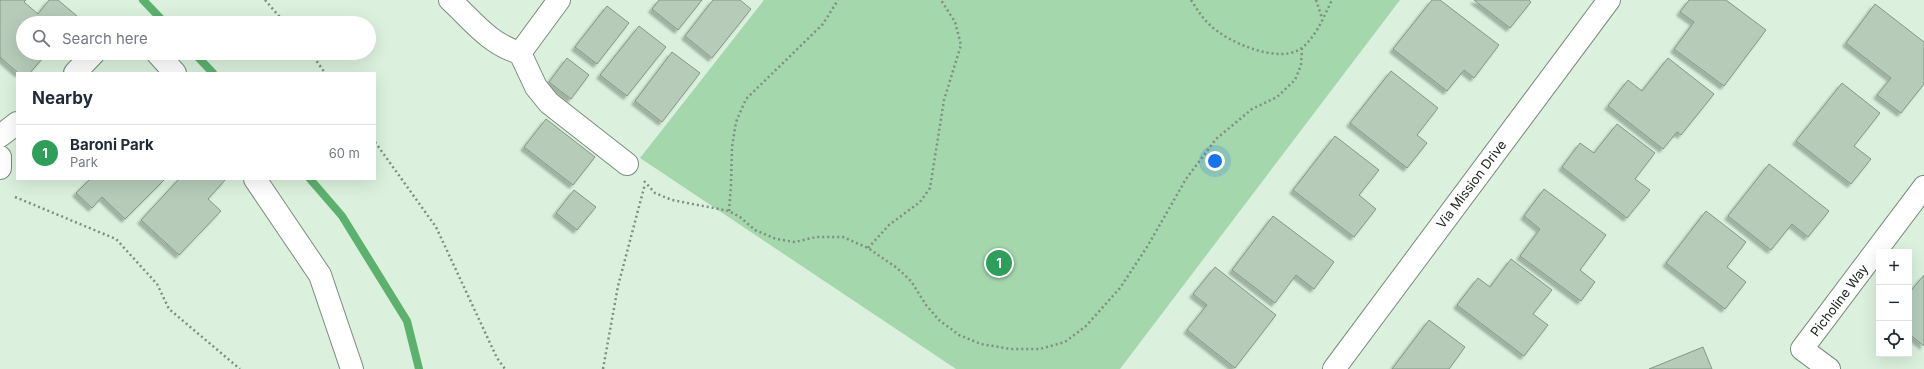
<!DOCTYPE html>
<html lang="en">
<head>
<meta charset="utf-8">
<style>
	body { margin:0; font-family:Inter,sans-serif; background:#f2f2f3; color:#1f2937 }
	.controls { position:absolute; right:12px; bottom:12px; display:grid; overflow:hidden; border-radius:0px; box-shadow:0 4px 16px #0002 }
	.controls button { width:36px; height:36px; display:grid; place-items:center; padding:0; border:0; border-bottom:1px solid #e0e1e3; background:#fff; color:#1f2937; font:20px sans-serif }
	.you { position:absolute; left:1215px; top:161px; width:14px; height:14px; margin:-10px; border:3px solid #fff; border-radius:50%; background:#1a73e8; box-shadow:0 0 0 6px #1a73e833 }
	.badge { display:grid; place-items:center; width:26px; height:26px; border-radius:50%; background:#d93025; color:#fff; font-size:13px; font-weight:700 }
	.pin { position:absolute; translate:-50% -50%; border:2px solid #fff; box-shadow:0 1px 4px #0006 }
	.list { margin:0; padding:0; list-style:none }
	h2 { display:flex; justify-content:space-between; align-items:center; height:52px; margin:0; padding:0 16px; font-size:17px }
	h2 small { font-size:13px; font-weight:400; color:#747a83 }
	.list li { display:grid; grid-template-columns:26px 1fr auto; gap:12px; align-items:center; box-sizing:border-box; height:56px; padding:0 16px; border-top:1px solid #e0e1e3 }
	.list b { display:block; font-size:15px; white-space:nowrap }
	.list p { margin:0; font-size:13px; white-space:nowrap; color:#747a83 }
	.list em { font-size:13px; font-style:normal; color:#747a83 }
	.icon { flex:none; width:22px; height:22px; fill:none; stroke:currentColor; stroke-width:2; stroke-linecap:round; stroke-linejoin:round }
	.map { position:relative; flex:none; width:1924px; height:369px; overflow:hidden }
	.search { position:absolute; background:#fff; box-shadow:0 4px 16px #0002; left:16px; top:16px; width:360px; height:44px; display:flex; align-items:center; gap:10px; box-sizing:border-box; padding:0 14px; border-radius:22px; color:#747a83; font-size:15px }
	.panel { position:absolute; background:#fff; box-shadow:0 4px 16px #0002; left:16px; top:72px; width:360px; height:108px; border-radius:0px }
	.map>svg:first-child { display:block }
</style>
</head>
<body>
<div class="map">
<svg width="1924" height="369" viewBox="0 0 1924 369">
	<defs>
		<filter id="shadow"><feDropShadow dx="-3.5" dy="3.5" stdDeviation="1" flood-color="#0004"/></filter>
	</defs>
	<rect width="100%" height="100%" fill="#dbf1dd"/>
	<!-- green -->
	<path fill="#a5d7ad" d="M764,0H1400L1120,369H956L640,158Z"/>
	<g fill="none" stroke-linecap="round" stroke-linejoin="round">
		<!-- stream -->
		<path stroke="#5db16f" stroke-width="8" d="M143,0L165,23
			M194,53L213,73
			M310,179L342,216L407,321L419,369"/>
	</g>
	<!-- building -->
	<path fill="#b6ccb9" stroke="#839886" filter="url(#shadow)" d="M0,0H26L24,2L38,14L49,0H58L77,16L72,23H23V53H47L30,73H18L0,57Z
		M659,0H702L678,30L652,9Z
		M713,0H740L751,9L712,58L685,36Z
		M1432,0H1440L1499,45L1474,78L1464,70L1447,91L1393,49Z
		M1474,0H1529L1531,2L1510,28Z
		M1689,0H1726L1766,30L1724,86L1674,49L1694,22L1680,12Z
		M1875,4L1924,42V84L1901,113L1877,95L1891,78L1846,43Z
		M607,6L629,23L597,64L575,47Z
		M639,26L666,47L627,96L600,75Z
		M672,52L700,73L662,122L635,101Z
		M567,58L589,75L571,99L549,82Z
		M1668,58L1714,94L1681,135L1677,132L1663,149L1608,106L1628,80L1642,91Z
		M1391,71L1438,108L1417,135L1427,143L1407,168L1350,123Z
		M1842,83L1880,113L1854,146L1871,159L1851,184L1796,141Z
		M546,119L595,157L573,185L524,147Z
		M1617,124L1655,153L1635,179L1650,190L1627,218L1562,167L1580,143L1594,153Z
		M1335,136L1379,170L1359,195L1376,209L1354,237L1293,190Z
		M1769,164L1829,211L1808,237L1792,224L1771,250L1728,216Z
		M90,179H165L125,219L102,197L92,208L76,193Z
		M179,179H226L208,199L221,211L179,255L141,220Z
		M1544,189L1606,235L1580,270L1595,282L1581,301L1520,256L1540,229L1524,216Z
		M574,190L596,207L577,230L556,213Z
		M1706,211L1746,242L1727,267L1746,282L1725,309L1666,263Z
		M1273,216L1334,262L1314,289L1296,275L1275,303L1232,270Z
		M1511,259L1552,290L1533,314L1548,325L1524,356L1457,305L1478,278L1490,287Z
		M1215,267L1276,315L1235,368L1187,330L1207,305L1193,294Z
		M1924,275V346L1909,334V293Z
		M1429,320L1465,347L1449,369H1392Z
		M1703,347L1712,369H1649Z"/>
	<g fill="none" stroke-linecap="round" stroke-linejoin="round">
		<!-- minor casing -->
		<g stroke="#798d7c" stroke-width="24">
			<path id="minor" d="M450,0C473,21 489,44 520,53
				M157,53L175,73
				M520,53L536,87L549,103L627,164
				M520,53L559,0
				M75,73L94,53
				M0,136L17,123
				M0,157V168
				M255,179L320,275L352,369
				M1334,369L1609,0
				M1829,369L1802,349L1924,187"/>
		</g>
		<!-- path -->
		<path stroke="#7e8e80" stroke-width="2.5" stroke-dasharray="2 3" stroke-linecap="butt" d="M265,0L285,23
			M1191,0C1197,9 1202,18 1210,25C1227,42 1281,66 1303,47C1317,35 1324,16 1332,0
			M1316,0L1322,18
			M311,53L325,73
			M375,142L436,227L497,358L505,369
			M644,181L655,193L672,200L729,211L740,217L755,230L776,239L795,242L816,237H843L868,248L897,268L911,281L926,305L939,320L959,335L981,344L1011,349H1040L1065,342L1086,326L1120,288L1147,247L1186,179L1216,139L1252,109L1277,97L1295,80L1301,65L1302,48
			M15,197L116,239L157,284L169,309L240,369
			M729,211L731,185L732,147L736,122L746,99L823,24L838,0
			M868,248L889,225L920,202L930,188L944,100L961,45L955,22L941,0
			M603,369L618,286L645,184"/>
		<!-- minor -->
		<use href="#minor" stroke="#fff" stroke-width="22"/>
	</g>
	<g text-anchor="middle" stroke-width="3.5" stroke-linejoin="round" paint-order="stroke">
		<!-- street labels -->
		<g font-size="13" fill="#1c241d" stroke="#fff">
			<text transform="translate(1471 184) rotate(-53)" y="5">Via Mission Drive</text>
			<text transform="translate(1839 300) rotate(-53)" y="5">Picholine Way</text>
		</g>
	</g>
</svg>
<div class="controls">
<button>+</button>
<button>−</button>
<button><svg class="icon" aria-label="locate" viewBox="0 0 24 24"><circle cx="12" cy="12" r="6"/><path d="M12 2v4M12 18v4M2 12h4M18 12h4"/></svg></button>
</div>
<div class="you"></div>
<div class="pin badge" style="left:999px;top:263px;background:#2e9e5b">1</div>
<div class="search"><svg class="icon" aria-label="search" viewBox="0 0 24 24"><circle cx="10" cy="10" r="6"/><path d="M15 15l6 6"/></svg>Search here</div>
<section class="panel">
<h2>Nearby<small></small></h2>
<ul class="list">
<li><span class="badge" style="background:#2e9e5b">1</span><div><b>Baroni Park</b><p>Park</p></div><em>60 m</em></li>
</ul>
</section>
</div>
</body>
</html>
